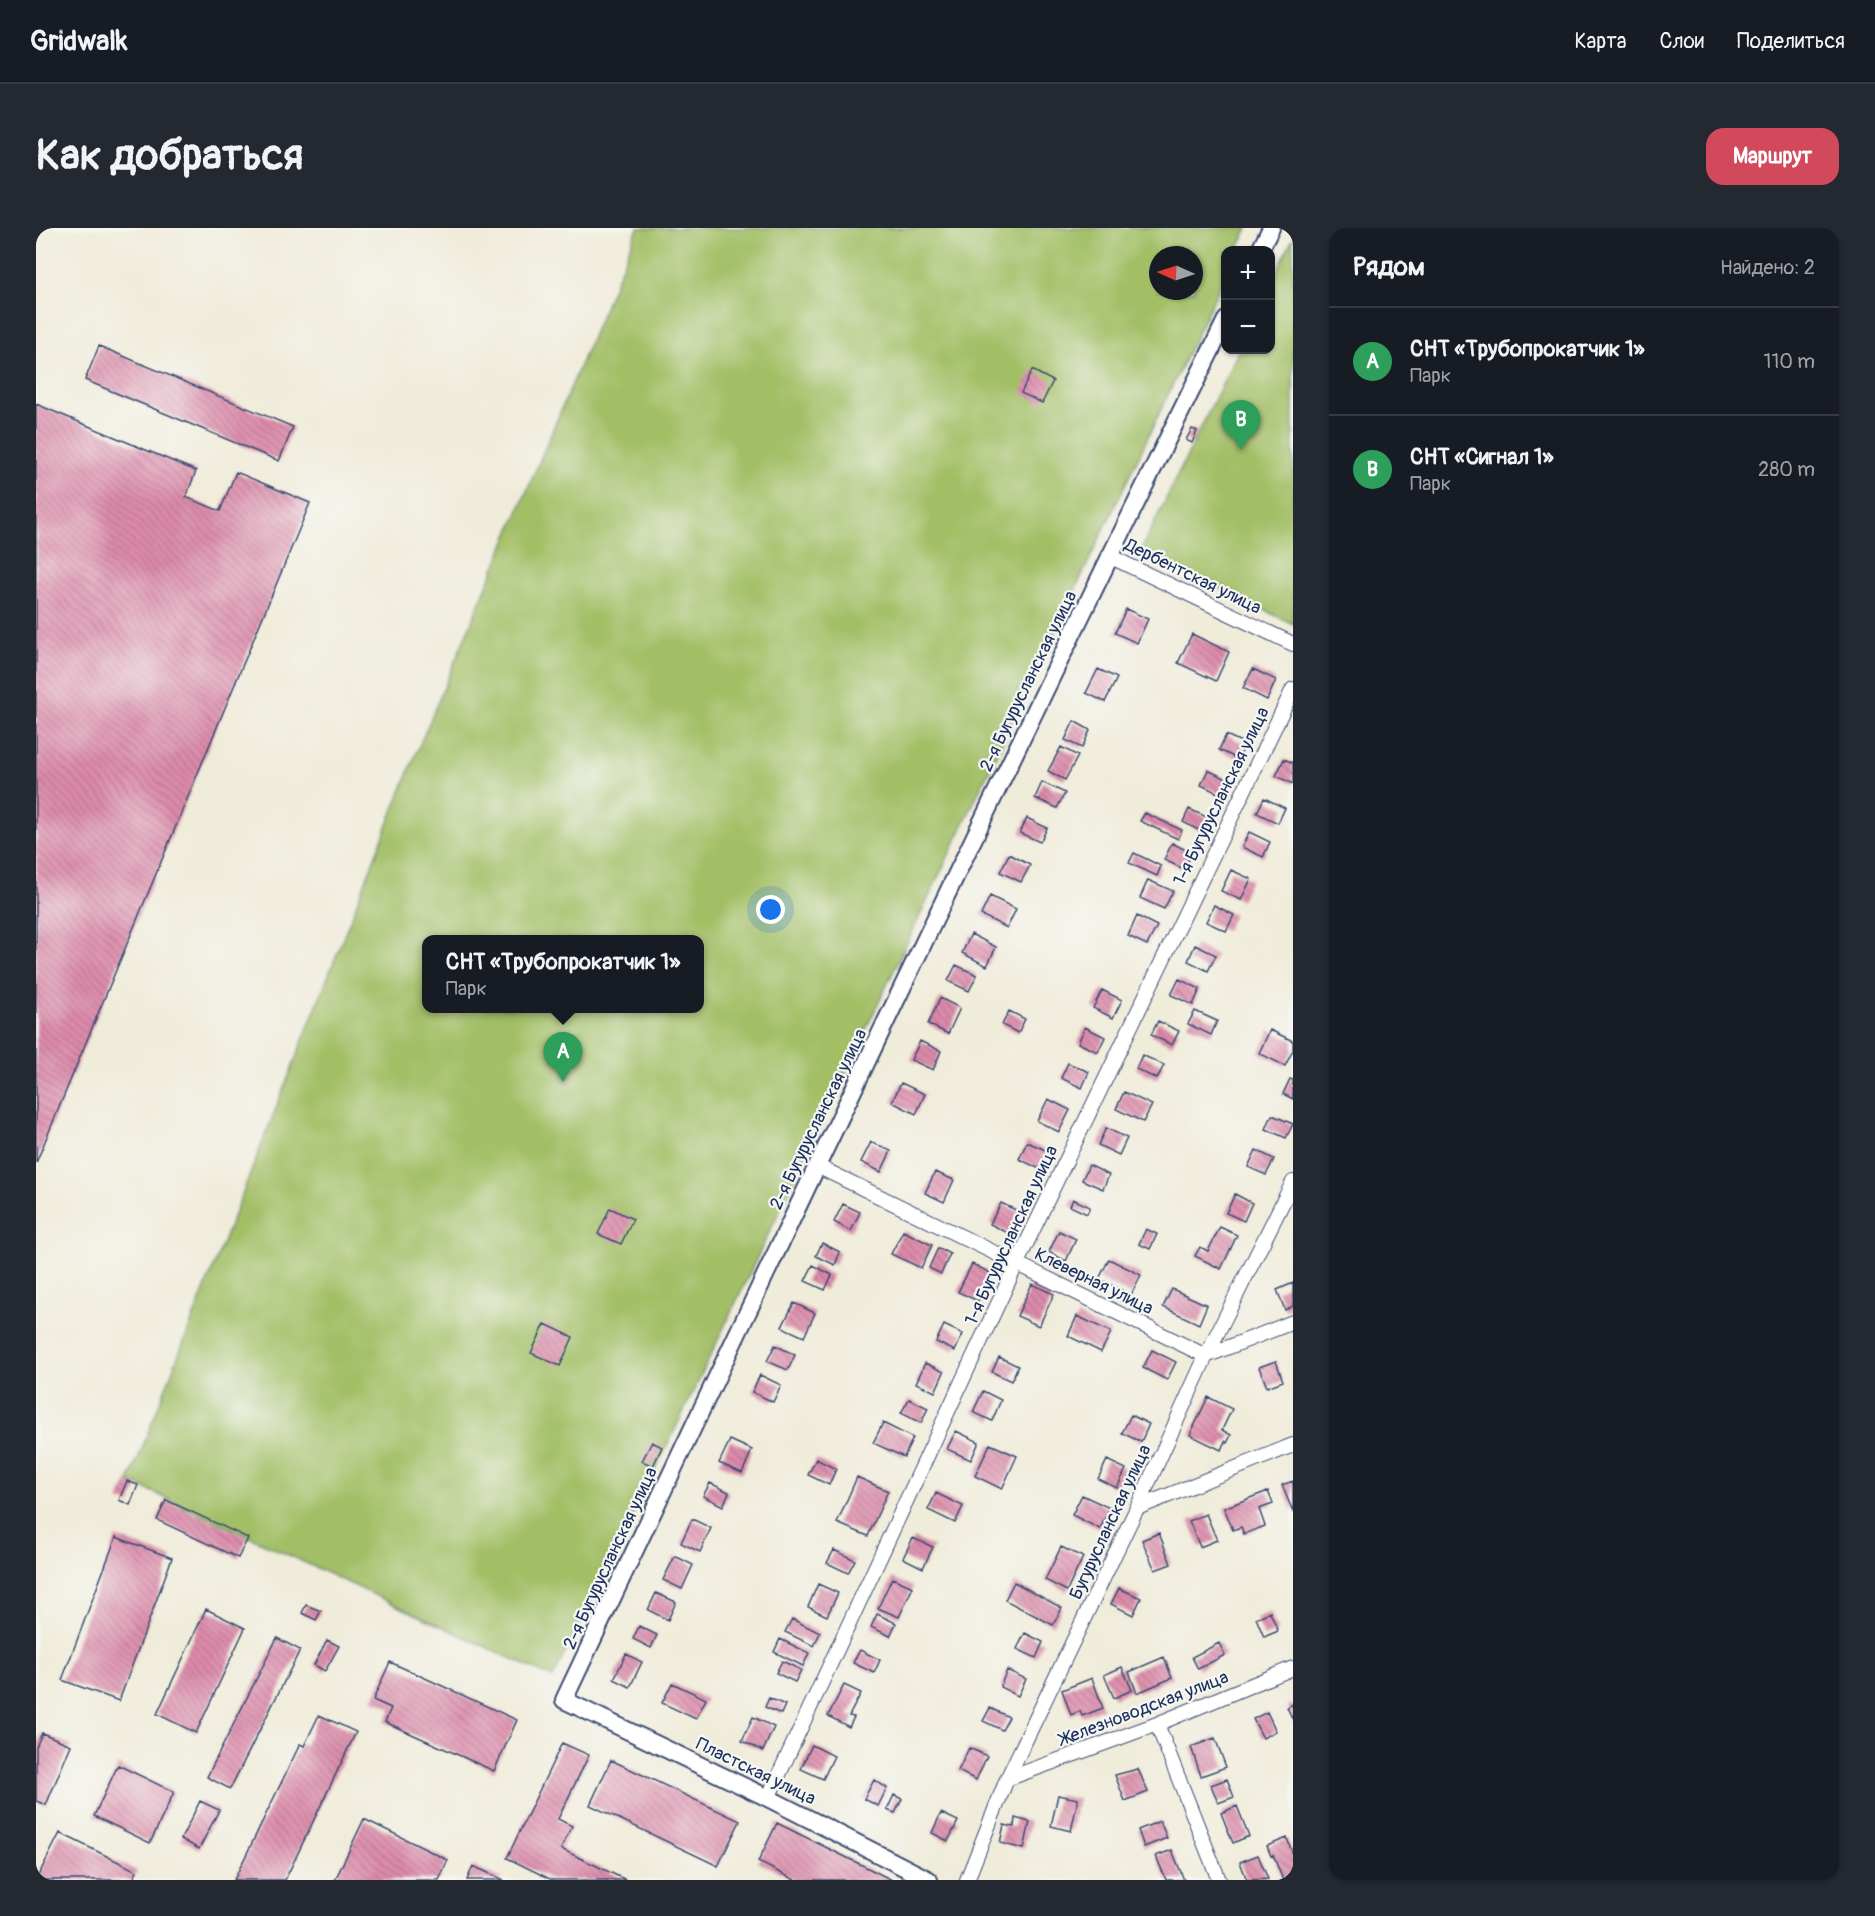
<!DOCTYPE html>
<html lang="ru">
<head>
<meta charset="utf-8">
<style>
	body { margin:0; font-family:Pangolin,sans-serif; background:#242831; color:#f1f3f6 }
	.controls { position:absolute; right:18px; top:18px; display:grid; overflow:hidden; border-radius:12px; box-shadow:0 2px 4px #0004 }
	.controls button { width:54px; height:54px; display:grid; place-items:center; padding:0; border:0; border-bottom:2px solid #363941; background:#171b24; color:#f1f3f6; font:30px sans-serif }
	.compass { position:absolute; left:1113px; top:18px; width:54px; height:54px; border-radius:50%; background:#171b24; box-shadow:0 2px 4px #0004; rotate:273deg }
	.you { position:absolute; left:735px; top:682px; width:21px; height:21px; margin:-15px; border:4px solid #fff; border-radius:50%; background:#1a73e8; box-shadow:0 0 0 9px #1a73e833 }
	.badge { display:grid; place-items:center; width:39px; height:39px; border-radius:50%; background:#d1495b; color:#fff; font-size:20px; font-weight:700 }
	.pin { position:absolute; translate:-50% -50px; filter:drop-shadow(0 2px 3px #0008) }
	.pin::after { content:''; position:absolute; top:32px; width:21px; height:18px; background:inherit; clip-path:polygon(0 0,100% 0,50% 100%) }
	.popup { position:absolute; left:386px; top:707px; width:282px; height:78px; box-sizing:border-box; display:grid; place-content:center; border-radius:12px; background:#171b24; filter:drop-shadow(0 2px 4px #0005); font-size:20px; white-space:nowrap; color:#9ea1a6 }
	.popup b { font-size:22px; color:#f1f3f6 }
	.popup::after { content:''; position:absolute; left:50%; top:100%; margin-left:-12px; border:12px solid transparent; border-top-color:#171b24 }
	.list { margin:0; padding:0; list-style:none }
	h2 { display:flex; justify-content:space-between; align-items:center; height:78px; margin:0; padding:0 24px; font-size:26px }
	h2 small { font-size:20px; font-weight:400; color:#9ea1a6 }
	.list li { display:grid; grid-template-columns:39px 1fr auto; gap:18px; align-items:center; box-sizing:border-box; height:108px; padding:0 24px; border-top:2px solid #363941 }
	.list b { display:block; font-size:22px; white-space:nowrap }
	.list p { margin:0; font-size:20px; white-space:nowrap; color:#9ea1a6 }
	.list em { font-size:20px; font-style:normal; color:#9ea1a6 }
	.map { position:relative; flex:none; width:1257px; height:1652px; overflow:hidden; border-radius:18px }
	header { display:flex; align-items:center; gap:36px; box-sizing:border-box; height:84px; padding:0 30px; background:#171b24; border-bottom:2px solid #363941 }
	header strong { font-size:28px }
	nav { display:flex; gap:33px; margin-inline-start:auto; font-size:21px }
	.intro { display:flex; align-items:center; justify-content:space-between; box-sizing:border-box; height:144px; padding:0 36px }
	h1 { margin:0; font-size:42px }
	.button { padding:15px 27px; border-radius:18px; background:#d1495b; color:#fff; font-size:21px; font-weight:700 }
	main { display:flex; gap:36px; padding:0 36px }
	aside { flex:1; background:#171b24; border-radius:18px; box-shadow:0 2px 4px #0004 }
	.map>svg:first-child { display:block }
</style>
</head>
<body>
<header>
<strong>Gridwalk</strong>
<nav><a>Карта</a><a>Слои</a><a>Поделиться</a></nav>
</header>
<div class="intro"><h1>Как добраться</h1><a class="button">Маршрут</a></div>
<main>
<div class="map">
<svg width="1257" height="1652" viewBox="0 0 1257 1652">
	<defs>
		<pattern id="building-back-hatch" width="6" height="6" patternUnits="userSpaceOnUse" patternTransform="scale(1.5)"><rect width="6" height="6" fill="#dd8baa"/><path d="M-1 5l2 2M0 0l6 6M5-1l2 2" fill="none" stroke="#b2728e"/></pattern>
	</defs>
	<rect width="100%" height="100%" fill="#f6f6f2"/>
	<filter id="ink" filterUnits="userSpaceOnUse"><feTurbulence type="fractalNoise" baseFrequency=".0167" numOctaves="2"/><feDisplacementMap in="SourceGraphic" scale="12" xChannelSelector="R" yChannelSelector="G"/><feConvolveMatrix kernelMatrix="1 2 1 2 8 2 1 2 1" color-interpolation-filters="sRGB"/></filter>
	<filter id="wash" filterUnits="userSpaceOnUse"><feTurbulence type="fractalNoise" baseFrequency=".008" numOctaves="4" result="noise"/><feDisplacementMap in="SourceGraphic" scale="24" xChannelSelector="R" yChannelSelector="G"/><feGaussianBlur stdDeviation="1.35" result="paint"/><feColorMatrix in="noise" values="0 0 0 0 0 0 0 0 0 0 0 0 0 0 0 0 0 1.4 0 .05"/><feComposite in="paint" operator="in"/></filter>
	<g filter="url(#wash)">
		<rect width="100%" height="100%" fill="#f0ecda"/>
		<!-- garden -->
		<path fill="#a3bf66" stroke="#5f7762" stroke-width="1.5" fill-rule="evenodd" d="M602,0H1212L1201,22H1190L1189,47L649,1181L517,1450L93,1253L379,528ZM1122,27H1158V63H1122ZM390,712H664V780H390Z
			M1257,10V396L1105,322L1203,122H1234L1235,56Z"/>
		<g id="blocks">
			<!-- building -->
			<path fill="url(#building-back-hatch)" d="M63,118L257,199L243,233L49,152Z
				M996,142L1017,153L1006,175L985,165Z
				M0,176L160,243L150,269L184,283L200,244L274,275L0,935Z
				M1156,201L1161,203L1156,215L1150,212Z
				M1090,381L1112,391L1101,415L1079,405Z
				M1156,406L1193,424L1180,453L1142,435Z
				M1062,441L1081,450L1069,474L1050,465Z
				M1217,441L1240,452L1231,472L1207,460Z
				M1038,493L1054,502L1046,520L1029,512Z
				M1190,507L1210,516L1202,531L1183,522Z
				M1025,519L1042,528L1029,552L1012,543Z
				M1248,531L1257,535V556L1240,548Z
				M1172,542L1193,552L1186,567L1165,557Z
				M1006,554L1029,565L1021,580L999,570Z
				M1228,570L1249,580L1242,595L1221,585Z
				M1153,581L1173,590L1166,604L1147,594Z
				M1109,585L1146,602L1142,611L1104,593Z
				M991,590L1011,600L1004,614L984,605Z
				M1213,604L1234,614L1227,629L1206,619Z
				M1136,615L1156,625L1148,641L1128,632Z
				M1098,625L1125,638L1121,648L1093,635Z
				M973,626L994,637L985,654L964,644Z
				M1195,642L1215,651L1205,672L1185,663Z
				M1112,652L1137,663L1128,681L1104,670Z
				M954,668L980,681L971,700L945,687Z
				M1178,677L1198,687L1190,703L1170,694Z
				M1101,688L1121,698L1111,717L1092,708Z
				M935,706L960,719L951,738L926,725Z
				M1159,717L1180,727L1172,743L1152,733Z
				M920,737L941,747L933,763L912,753Z
				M1143,751L1164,761L1157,777L1135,767Z
				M1066,762L1086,772L1077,790L1057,780Z
				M904,770L924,780L912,806L892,796Z
				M973,783L989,791L982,805L966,797Z
				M1159,783L1181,793L1175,807L1152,796Z
				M1122,793L1143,803L1136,817L1115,807Z
				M1049,799L1069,809L1062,824L1042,815Z
				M1234,802L1257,813V822L1249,838L1223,825Z
				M884,813L905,823L897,842L875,832Z
				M1106,827L1128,837L1121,851L1100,841Z
				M1032,835L1053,844L1046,860L1025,850Z
				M1254,851L1257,852V871L1247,866Z
				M865,855L889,866L880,886L856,874Z
				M1088,864L1116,877L1107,894L1080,881Z
				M1012,871L1034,882L1023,904L1001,893Z
				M1236,887L1257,896L1250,910L1230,901Z
				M1070,900L1091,910L1083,927L1062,917Z
				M835,914L855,923L845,944L825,934Z
				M991,914L1014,924L1006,942L983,931Z
				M1220,922L1238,931L1230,947L1212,939Z
				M1053,937L1073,947L1067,961L1046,952Z
				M899,944L918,952L908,974L889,965Z
				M1199,966L1216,975L1208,993L1190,985Z
				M1037,971L1054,979L1051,986L1034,978Z
				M965,975L984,984L974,1006L954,996Z
				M807,976L824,984L815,1003L798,994Z
				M574,980L597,991L585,1016L562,1006Z
				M1184,999L1201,1007L1185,1041L1159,1028L1164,1019L1172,1023Z
				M1110,1001L1121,1006L1114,1021L1103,1016Z
				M867,1003L896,1017L885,1040L855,1026Z
				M1023,1003L1040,1011L1030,1033L1013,1024Z
				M786,1015L804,1024L799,1037L780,1028Z
				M902,1020L914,1026L905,1046L893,1040Z
				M1073,1031L1105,1047L1095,1067L1063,1051Z
				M936,1036L955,1045L942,1073L922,1064Z
				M777,1037L796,1047L789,1062L769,1053Z
				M1257,1055V1078L1249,1082L1241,1062Z
				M996,1056L1018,1066L1003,1098L981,1088Z
				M1136,1061L1171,1077L1163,1096L1127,1079Z
				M758,1075L779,1085L768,1109L746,1099Z
				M1041,1088L1075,1104L1065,1124L1032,1108Z
				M509,1096L537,1109L524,1138L495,1125Z
				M908,1097L927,1106L919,1123L900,1114Z
				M739,1117L759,1127L752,1142L731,1133Z
				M1116,1122L1140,1134L1131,1152L1107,1140Z
				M963,1129L982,1138L975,1153L956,1144Z
				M1240,1133L1247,1153L1231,1159L1223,1139Z
				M889,1135L908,1144L899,1164L880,1155Z
				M724,1147L745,1157L737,1174L716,1164Z
				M947,1163L965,1172L956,1193L937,1184Z
				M1172,1169L1196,1181L1186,1202L1195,1207L1191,1215L1189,1213L1185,1222L1154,1207Z
				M873,1171L892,1180L885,1195L865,1185Z
				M1095,1187L1113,1196L1105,1214L1086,1205Z
				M847,1195L877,1210L868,1229L837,1215Z
				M920,1203L943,1214L935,1232L911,1221Z
				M694,1212L716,1222L706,1245L683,1235Z
				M616,1214L626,1219L617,1238L606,1233Z
				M954,1216L981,1228L966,1261L939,1248Z
				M780,1231L800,1241L793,1257L772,1247Z
				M1071,1232L1090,1241L1081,1260L1062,1251Z
				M821,1249L852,1263L832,1308L801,1295Z
				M91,1253L102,1257L94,1277L83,1272Z
				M1257,1253V1284L1246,1257Z
				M674,1255L693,1264L687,1278L667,1268Z
				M1232,1263L1237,1276L1223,1281L1229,1298L1208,1306L1205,1299L1197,1302L1188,1280Z
				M900,1265L927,1278L919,1295L892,1282Z
				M1046,1267L1074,1280L1064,1301L1036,1287Z
				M130,1272L212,1310L202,1330L121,1292Z
				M1170,1286L1181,1312L1164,1319L1153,1293Z
				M656,1291L675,1300L664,1324L645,1315Z
				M1123,1305L1135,1336L1119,1342L1106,1312Z
				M80,1309L136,1330L83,1473L26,1452Z
				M877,1310L897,1319L887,1340L867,1330Z
				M1025,1319L1047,1329L1031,1363L1009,1352Z
				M798,1322L819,1332L812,1345L791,1335Z
				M639,1328L657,1337L646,1361L627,1352Z
				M856,1350L877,1359L863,1389L842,1380Z
				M978,1354L1026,1380L1017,1397L969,1372Z
				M782,1356L802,1365L791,1388L772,1379Z
				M1083,1360L1105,1370L1097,1387L1075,1376Z
				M620,1365L640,1374L632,1392L612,1382Z
				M270,1377L285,1383L280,1392L266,1385Z
				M170,1381L209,1400L160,1505L121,1486Z
				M1234,1384L1242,1403L1228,1409L1220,1390Z
				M841,1386L860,1395L854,1408L835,1399Z
				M756,1391L784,1405L778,1418L749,1404Z
				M603,1398L621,1407L615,1420L597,1411Z
				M989,1405L1007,1414L1000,1430L981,1421Z
				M241,1410L264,1422L194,1561L171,1549Z
				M744,1411L773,1425L767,1438L738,1424Z
				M291,1412L303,1418L289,1443L278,1437Z
				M1183,1415L1189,1427L1162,1441L1156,1429Z
				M824,1422L844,1432L838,1445L817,1435Z
				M590,1426L606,1434L594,1459L578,1451Z
				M1128,1429L1136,1450L1101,1465L1093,1444Z
				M746,1433L765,1442L759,1454L740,1445Z
				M354,1434L481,1492L458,1543L349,1494L355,1480L337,1472Z
				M1086,1439L1096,1462L1078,1470L1068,1447Z
				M971,1442L990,1451L982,1468L964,1459Z
				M1056,1450L1067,1480L1046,1488L1044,1483L1035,1487L1026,1462Z
				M636,1455L670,1471L660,1491L626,1475Z
				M808,1457L825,1465L813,1488L818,1489L813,1499L792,1488Z
				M733,1470L749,1477L745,1486L729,1479Z
				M1257,1476V1492L1251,1479Z
				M954,1480L973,1489L966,1502L947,1493Z
				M1231,1484L1240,1503L1227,1510L1217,1491Z
				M283,1487L320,1504L249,1652H198L264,1516L268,1518Z
				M717,1489L738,1499L727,1523L706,1513Z
				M6,1505L35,1517L10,1577L0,1573V1519Z
				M1179,1510L1190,1539L1165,1548L1155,1519Z
				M526,1515L553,1527L522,1591L536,1598L525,1621L590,1652H516L471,1630Z
				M776,1517L798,1528L787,1551L765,1541Z
				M933,1520L951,1528L940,1552L922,1543Z
				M575,1532L704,1593L682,1638L554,1577Z
				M82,1537L138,1564L114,1615L58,1588Z
				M1102,1541L1112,1564L1089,1573L1079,1547Z
				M1191,1551L1198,1569L1182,1575L1175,1557Z
				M838,1552L851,1560L842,1578L828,1571Z
				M858,1567L866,1571L859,1585L851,1582Z
				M1022,1567L1042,1571L1035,1603L1015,1598Z
				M164,1573L183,1582L163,1621L145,1611Z
				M1201,1578L1213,1608L1197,1615L1185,1585Z
				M905,1585L922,1593L912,1613L896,1605Z
				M979,1590L994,1594L988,1621L964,1615L968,1597L978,1599Z
				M328,1591L412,1632L403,1652H299Z
				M1124,1593L1131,1610L1108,1619L1102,1602Z
				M741,1595L856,1652H759L722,1634Z
				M24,1605L101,1643L97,1652H0Z
				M1251,1610L1257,1627V1652H1247L1237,1627L1235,1628L1231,1618Z
				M1136,1622L1148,1652H1130L1120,1628Z
				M1222,1627L1232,1651L1211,1652L1204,1634Z
				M437,1638L468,1652H431Z"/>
		</g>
	</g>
	<g filter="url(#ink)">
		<use href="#blocks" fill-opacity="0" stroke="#3b4b71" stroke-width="1.5"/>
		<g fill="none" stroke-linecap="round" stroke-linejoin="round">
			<!-- minor casing -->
			<g stroke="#3b4b71" stroke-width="16">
				<path id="minor" d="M1073,328L1257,416
					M781,938L1170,1128L1257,1094
					M1101,1280L1257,1217
					M1121,1496L1183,1652
					M971,1551L1121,1496L1257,1440
					M732,1570L981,1035L1257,461
					M931,1652L971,1551L1101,1280L1170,1128L1257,954"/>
			</g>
			<!-- tertiary casing -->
			<g stroke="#3b4b71" stroke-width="20">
				<path id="tertiary" d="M1224,22L1235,0
					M893,1652L732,1570L528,1472C746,1011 964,550 1190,92"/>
			</g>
			<!-- minor -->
			<use href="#minor" stroke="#fff" stroke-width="14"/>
			<!-- tertiary -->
			<use href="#tertiary" stroke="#fff" stroke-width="16"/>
		</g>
	</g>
	<g text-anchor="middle" stroke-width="4.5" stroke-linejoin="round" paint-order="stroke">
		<!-- street labels -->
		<g font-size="18" fill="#1b2f5e" stroke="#f6f6f2">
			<text transform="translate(1157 348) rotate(26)" y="6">Дербентская улица</text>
			<text transform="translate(992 453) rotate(-64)" y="6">2-я Бугурусланская улица</text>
			<text transform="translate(1185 568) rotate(-64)" y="6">1-я Бугурусланская улица</text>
			<text transform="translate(782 891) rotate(-64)" y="6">2-я Бугурусланская улица</text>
			<text transform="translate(975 1007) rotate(-65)" y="6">1-я Бугурусланская улица</text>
			<text transform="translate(1058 1053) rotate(26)" y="6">Клеверная улица</text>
			<text transform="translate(1074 1294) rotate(-65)" y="6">Бугурусланская улица</text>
			<text transform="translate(574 1330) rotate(-65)" y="6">2-я Бугурусланская улица</text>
			<text transform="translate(1108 1480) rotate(-21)" y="6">Железноводская улица</text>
			<text transform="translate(720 1543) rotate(26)" y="6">Пластская улица</text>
		</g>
	</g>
</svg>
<div class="controls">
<button>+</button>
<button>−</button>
</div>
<svg class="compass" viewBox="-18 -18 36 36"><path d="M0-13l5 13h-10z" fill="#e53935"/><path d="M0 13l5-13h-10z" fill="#9ea1a6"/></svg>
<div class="you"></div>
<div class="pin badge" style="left:527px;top:854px;background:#2e9e5b">A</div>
<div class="popup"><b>СНТ «Трубопрокатчик 1»</b>Парк</div>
<div class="pin badge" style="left:1205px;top:222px;background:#2e9e5b">B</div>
</div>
<aside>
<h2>Рядом<small>Найдено: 2</small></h2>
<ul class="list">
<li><span class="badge" style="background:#2e9e5b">A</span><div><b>СНТ «Трубопрокатчик 1»</b><p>Парк</p></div><em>110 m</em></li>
<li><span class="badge" style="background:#2e9e5b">B</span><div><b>СНТ «Сигнал 1»</b><p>Парк</p></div><em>280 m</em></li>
</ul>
</aside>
</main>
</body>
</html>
